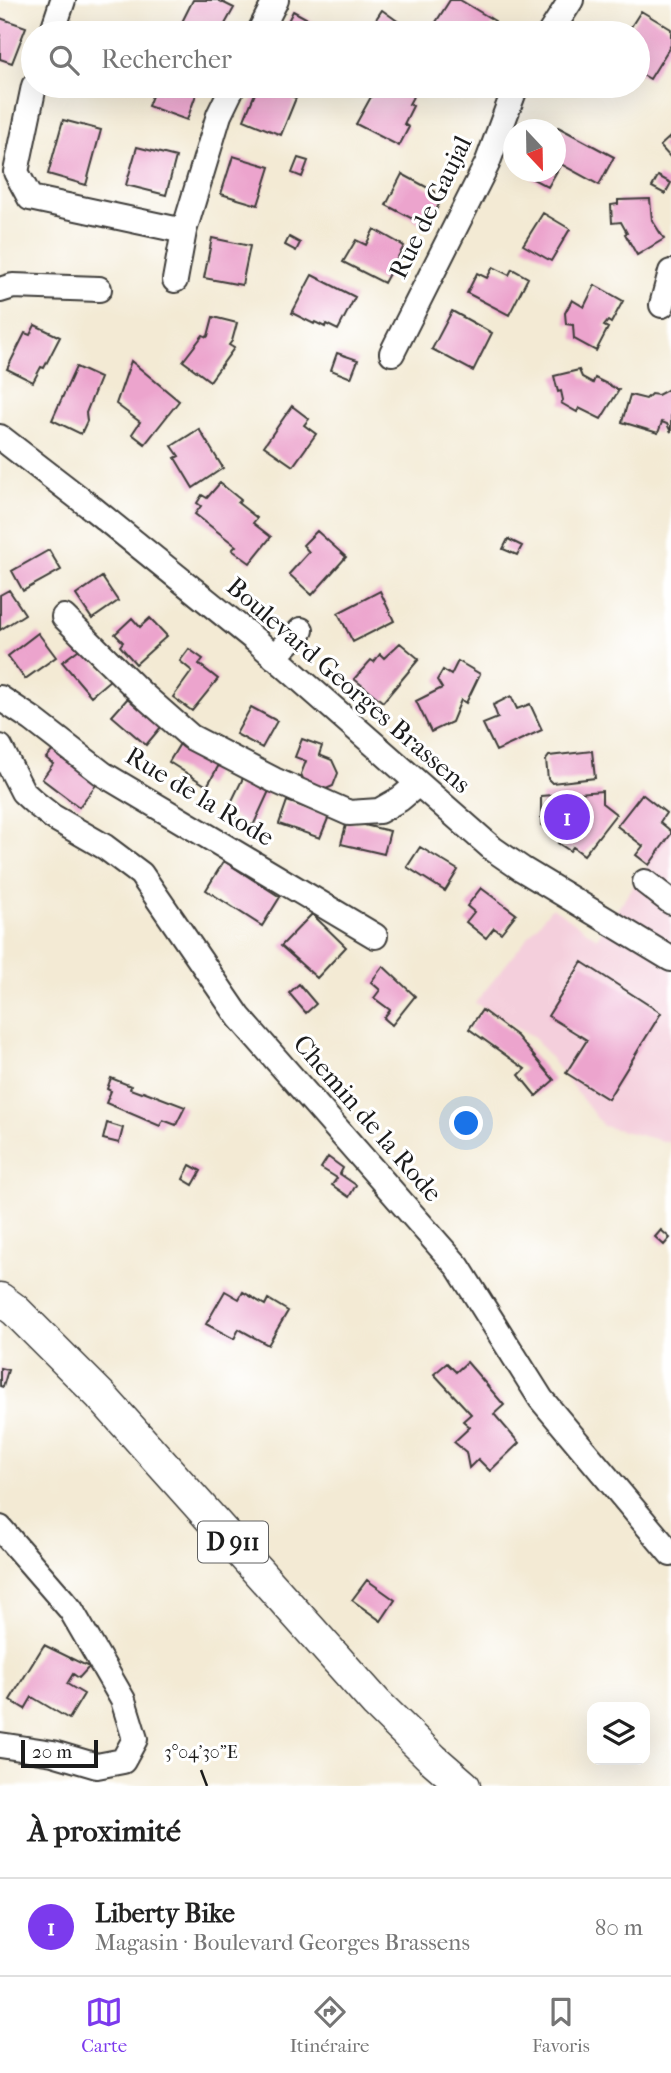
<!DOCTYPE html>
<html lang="fr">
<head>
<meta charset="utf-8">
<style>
	body { margin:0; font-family:"IM FELL French Canon",serif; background:#f6f6f6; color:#222 }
	.controls { position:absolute; right:21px; bottom:21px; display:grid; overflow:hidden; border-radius:14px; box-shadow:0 7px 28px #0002 }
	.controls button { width:63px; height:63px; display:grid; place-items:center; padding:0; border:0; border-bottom:2px solid #e0e0e0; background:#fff; color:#222; font:35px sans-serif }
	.compass { position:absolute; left:503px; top:119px; width:63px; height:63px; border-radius:50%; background:#fff; box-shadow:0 7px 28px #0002; rotate:158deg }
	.scale { position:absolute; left:21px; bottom:18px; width:77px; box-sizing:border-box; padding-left:7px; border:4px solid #1c1c1c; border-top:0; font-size:19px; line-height:24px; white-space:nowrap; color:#1c1c1c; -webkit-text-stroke:5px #fff; paint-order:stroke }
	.you { position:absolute; left:467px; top:1124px; width:24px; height:24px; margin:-18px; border:5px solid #fff; border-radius:50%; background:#1a73e8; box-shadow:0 0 0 10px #1a73e833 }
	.badge { display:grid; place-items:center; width:46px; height:46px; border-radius:50%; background:#7c3aed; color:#fff; font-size:23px; font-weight:700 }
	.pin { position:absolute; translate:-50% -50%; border:4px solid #fff; box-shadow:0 2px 7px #0006 }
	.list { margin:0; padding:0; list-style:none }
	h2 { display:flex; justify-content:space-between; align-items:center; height:91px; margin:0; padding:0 28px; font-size:30px }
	h2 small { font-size:23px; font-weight:400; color:#767676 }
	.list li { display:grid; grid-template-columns:46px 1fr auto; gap:21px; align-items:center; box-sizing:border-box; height:98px; padding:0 28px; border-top:2px solid #e0e0e0 }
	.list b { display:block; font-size:26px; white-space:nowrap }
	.list p { margin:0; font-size:23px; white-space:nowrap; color:#767676 }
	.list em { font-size:23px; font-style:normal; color:#767676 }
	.icon { flex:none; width:38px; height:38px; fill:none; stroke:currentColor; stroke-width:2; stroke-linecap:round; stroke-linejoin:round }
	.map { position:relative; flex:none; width:671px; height:1786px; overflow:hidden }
	.search { position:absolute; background:#fff; box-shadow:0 7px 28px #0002; left:21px; right:21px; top:21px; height:77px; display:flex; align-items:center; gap:18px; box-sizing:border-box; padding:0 24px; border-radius:38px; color:#767676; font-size:26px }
	.sheet { height:189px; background:#fff }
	nav { display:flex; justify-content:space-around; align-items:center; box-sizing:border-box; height:98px; border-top:2px solid #e0e0e0; background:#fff; font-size:19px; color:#767676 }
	nav a { display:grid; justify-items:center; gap:4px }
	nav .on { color:#7c3aed }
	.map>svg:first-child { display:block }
</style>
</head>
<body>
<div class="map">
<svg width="671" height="1786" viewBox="0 0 671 1786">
	<rect width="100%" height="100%" fill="#fff"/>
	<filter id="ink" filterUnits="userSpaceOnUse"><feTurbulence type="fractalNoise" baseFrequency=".0143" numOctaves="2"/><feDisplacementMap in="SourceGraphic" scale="14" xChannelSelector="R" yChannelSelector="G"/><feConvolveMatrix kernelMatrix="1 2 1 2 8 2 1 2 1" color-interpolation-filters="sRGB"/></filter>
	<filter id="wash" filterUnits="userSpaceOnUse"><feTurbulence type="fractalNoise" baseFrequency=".00686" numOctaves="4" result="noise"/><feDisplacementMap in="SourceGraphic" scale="28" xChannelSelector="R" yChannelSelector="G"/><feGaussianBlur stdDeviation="1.57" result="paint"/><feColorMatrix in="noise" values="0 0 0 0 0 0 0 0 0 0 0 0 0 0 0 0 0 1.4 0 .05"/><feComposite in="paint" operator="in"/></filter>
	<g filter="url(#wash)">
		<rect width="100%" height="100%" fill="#f3ead4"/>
		<!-- built -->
		<path fill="#f4cfdc" d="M671,833V1143L603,1126L534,1037L475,1003L552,907L597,938Z"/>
		<g id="blocks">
			<!-- building -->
			<path fill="#eca4cd" d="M193,0H218L234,8L220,33H195L180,26Z
				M450,0H460L495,21L488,33H429Z
				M382,10L403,25L398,33H367Z
				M293,11L328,30L326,33H282Z
				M641,11L671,29V45L650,79L638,72V33H627Z
				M0,18L26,27L12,63L0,59Z
				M156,86H199L187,120L148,106Z
				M258,86H266L296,98L281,135L244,120Z
				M377,86H401L415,93L409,104L413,106L404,124L409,127L399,146L356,124Z
				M63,120L101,130L86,185L48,174Z
				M558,127L614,157L599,185L561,164L548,187L531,178L534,172H556V131Z
				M671,136V158L660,146Z
				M137,147L176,157L166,195L126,185Z
				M233,156L270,167L258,205L221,194Z
				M298,158L308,161L302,177L292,173Z
				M402,174L443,196L428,227L386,205Z
				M658,176L671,183L665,194L652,187Z
				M650,199L652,220L664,239L637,255L625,234L627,233L621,222L612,223L611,205L618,204V200Z
				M543,213L570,229L551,261L523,245Z
				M374,229L404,246L384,283L343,262L356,240L366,245Z
				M289,237L300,243L296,251L285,245Z
				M212,238L250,246L242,285L204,278Z
				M493,267L509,275L512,269L528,278L509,315L467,293L477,273L487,278Z
				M312,275L355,297L338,330L326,324L325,327L315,322L314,324L292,313Z
				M595,285L623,301L611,323L608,321L604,326L608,328L596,351L574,339L573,325L566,324L565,313L572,300L584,307Z
				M452,311L492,333L473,371L432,349Z
				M213,317L237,323L232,341L229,345L234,348L210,381L183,361L203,335L207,337L208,336Z
				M35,325L60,337L44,368L41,367L33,382L7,369L25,333L30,335Z
				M337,353L358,360L351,378L331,370Z
				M131,361L179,401L145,444L132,434L140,422L116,404Z
				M76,367L100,378L86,413L87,421L81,434L52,420Z
				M579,370L582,377L593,383L595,378L619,390L601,419L579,408L577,412L561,403L563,400L561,391L558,392L554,376Z
				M671,388V432L667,424L662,422L658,433L622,422L630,395L646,399L651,394L658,395Z
				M292,406L309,419L304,425L316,434L293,466L264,446Z
				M199,429L223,468L193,488L175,458L179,456L172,446Z
				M220,483L241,500L238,503L257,518L253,523L271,537L250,563L232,550L236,546L195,514L201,506L197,503L202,495L207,498Z
				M317,531L346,557L312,595L289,574L309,552L303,545Z
				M508,539L522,546L517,555L503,549Z
				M49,550L61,570L23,591L12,571Z
				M102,577L118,601L92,619L76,595Z
				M9,590L25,614L0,630V595Z
				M380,591L394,621L353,642L338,613Z
				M132,618L140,627L150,618L167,636L136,664L120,646L123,642L115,634Z
				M38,633L56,657L25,679L8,656Z
				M400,643L419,659L383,702L354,679L371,660L374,662L380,654L384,658Z
				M82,647L110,680L91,696L62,662Z
				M189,649L203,659L199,664L218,679L192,711L173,697L192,671L180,661Z
				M458,661L480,674L466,703L461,700L452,722L431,732L416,701L442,688L437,680L443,670L451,675Z
				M511,696L517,709L530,704L542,730L496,751L483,724L498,718L493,705Z
				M128,698L161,727L146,745L112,716Z
				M251,707L277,721L262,748L236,734Z
				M302,739L322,746L319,755L332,760L338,773L333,786L326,789L304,781L301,774L306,761L295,757Z
				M181,742L219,765L207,786L169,762Z
				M55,748L99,781L79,807L42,779L53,764L46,758Z
				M592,751L595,778L552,783L548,779L546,760L549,756Z
				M243,778L269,791L253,826L226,813Z
				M602,791V803L616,814L584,855L573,847L570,851L558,843L562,839L541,825V796Z
				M642,794L666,813L660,822L671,831V834L649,865L636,855L643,846L617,826Z
				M287,801L329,816L320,838L279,824Z
				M347,821L390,831L384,854L341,844Z
				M420,847L458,870L445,891L407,867Z
				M224,861L280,897L262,926L206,890Z
				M481,888L516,914L501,933L494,928L486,938L466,922L474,912L467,906Z
				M312,914L346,947L317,978L281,946Z
				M582,962L661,1013L608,1099L566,1073L587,1040L548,1016Z
				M383,966L415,996L392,1025L384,1018L390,1010L374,998L380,990L371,982Z
				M299,984L316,1004L306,1013L289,993Z
				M482,1010L517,1036L554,1080L536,1096L519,1075L525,1069L469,1029Z
				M111,1078L131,1086L130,1089L141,1093L143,1091L185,1107L176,1125L163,1120L160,1126L106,1103L111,1091L107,1089Z
				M107,1123L123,1128L119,1143L103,1139Z
				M328,1157L343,1168L340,1174L356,1185L349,1197L332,1185L337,1178L321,1168Z
				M190,1165L201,1171L193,1185L183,1179Z
				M661,1230L670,1238L664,1245L655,1237Z
				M225,1291L239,1299L243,1292L265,1305L268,1299L288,1311L268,1345L239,1329L234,1339L206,1324Z
				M467,1362L504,1405L494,1414L519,1443L490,1471L478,1459L469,1468L466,1452L454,1442L470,1427L463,1421L471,1414L434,1374L447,1363L456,1372Z
				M0,1368L8,1370L3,1387L0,1386Z
				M367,1580L395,1600L381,1621L352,1600Z
				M44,1645L89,1667L79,1678L73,1674L67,1684L84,1694L69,1719L32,1697L25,1709L10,1700Z"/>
		</g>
	</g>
	<g filter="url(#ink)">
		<use href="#blocks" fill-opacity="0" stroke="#3c3b38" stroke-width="2"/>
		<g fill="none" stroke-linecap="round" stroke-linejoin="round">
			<!-- minor casing -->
			<g stroke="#3c3b38" stroke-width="28">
				<path id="minor" d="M52,33L63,0
					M259,33L276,0
					M550,33L571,0
					M34,86L16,172L30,198L184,231L219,115L233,86
					M175,280L184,231
					M0,290L13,286L99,289
					M662,305L671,272
					M392,353L487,164L516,86
					M0,437L92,508L259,643L493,849L522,869L671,959
					M64,617L141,693L191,737L274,780L349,813L379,811L400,799L418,784
					M274,657L301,630
					M0,698L32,719L103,774L375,936
					M0,747L23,792L35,803L53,817L105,847L141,874L239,1017L458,1267L541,1399L671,1554
					M645,882L671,902
					M0,1528L71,1610L123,1700L135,1739L123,1761L97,1766L53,1753L0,1745"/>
			</g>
			<!-- major casing -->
			<g stroke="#3c3b38" stroke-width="35">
				<path id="major" d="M0,1299L15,1310L101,1396L376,1703L433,1759L464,1786"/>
			</g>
			<!-- minor -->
			<use href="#minor" stroke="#fff" stroke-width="24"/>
			<!-- major -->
			<use href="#major" stroke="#fff" stroke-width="32"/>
		</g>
	</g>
	<!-- ticks -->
	<path fill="none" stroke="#1c1c1c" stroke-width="2.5" d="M201,1770L207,1786"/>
	<g text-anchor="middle" stroke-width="6" stroke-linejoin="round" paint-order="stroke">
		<!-- shield labels -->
		<rect fill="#fff" stroke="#606060" stroke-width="2" x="198" y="1521.5" width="70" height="41" rx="5"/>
		<g font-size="24" font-weight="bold" fill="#1c1c1c">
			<text x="233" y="1550">D 911</text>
		</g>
		<!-- street labels -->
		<g font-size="26" fill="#1c1c1c" stroke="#fff">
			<text transform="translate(430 207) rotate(-64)" y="9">Rue de Gaujal</text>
			<text transform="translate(349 685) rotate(41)" y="9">Boulevard Georges Brassens</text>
			<text transform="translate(200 796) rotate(31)" y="9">Rue de la Rode</text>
			<text transform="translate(368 1118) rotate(49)" y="9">Chemin de la Rode</text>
		</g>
	</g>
	<g font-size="18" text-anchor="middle" fill="#1c1c1c" stroke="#fff" stroke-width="6" stroke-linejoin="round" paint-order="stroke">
		<text x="201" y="1758">3°04'30"E</text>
	</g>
</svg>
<div class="controls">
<button><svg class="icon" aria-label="layers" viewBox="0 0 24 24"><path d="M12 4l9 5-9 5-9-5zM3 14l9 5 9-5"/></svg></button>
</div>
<svg class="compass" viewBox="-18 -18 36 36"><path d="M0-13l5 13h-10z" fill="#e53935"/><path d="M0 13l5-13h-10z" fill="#767676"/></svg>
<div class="scale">20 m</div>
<div class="you"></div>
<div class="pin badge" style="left:567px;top:817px">1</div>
<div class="search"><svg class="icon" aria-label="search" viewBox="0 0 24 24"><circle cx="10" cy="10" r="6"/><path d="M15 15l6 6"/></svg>Rechercher</div>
</div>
<section class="sheet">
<h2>À proximité<small></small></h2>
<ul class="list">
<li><span class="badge">1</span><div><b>Liberty Bike</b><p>Magasin · Boulevard Georges Brassens</p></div><em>80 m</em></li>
</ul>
</section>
<nav>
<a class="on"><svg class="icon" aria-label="map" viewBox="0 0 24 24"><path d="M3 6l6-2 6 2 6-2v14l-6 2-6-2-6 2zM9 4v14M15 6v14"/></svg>Carte</a>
<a><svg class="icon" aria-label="directions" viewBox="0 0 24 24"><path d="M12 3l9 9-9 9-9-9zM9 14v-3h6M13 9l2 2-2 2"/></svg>Itinéraire</a>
<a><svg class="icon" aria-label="saved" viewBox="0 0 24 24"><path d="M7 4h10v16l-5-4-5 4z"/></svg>Favoris</a>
</nav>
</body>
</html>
